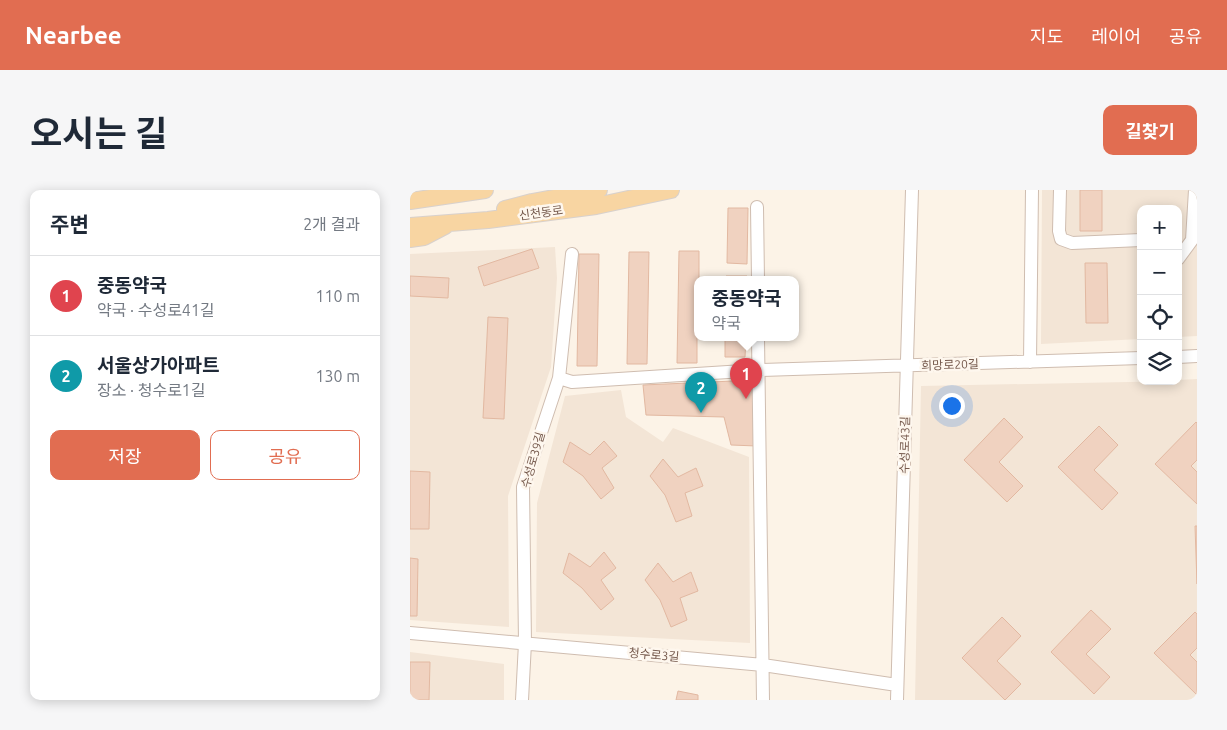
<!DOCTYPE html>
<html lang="ko">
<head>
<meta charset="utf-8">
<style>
	body { margin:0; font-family:Ubuntu,"Noto Sans KR",sans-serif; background:#f6f6f7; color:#1f2937 }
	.controls { position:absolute; right:15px; top:15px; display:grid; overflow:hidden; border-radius:10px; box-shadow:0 2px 12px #0003 }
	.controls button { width:45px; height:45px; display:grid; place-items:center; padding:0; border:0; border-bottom:1px solid #e0e1e3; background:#fff; color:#1f2937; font:25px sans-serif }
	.you { position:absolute; left:541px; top:215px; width:18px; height:18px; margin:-12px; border:4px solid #fff; border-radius:50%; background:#1a73e8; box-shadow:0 0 0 8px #1a73e833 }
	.badge { display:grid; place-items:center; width:32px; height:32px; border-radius:50%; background:#e16d51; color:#fff; font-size:16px; font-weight:700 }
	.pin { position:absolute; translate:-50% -41px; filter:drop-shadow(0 1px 2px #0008) }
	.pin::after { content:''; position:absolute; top:26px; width:18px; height:15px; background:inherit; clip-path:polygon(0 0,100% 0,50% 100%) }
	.popup { position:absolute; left:284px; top:86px; width:105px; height:65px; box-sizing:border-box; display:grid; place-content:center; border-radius:10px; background:#fff; filter:drop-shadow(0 1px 4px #0005); font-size:16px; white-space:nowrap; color:#747a83 }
	.popup b { font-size:19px; color:#1f2937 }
	.popup::after { content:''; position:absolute; left:50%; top:100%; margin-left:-10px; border:10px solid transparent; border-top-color:#fff }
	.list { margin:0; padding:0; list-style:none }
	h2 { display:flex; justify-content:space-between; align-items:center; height:65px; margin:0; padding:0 20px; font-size:21px }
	h2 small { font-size:16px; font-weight:400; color:#747a83 }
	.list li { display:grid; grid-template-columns:32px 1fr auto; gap:15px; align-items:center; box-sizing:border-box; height:80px; padding:0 20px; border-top:1px solid #e0e1e3 }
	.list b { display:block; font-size:19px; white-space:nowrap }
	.list p { margin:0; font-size:16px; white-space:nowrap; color:#747a83 }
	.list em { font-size:16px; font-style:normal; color:#747a83 }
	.actions { display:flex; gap:10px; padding:15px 20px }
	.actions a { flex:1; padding:11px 0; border:1px solid #e16d51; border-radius:10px; text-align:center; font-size:18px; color:#e16d51 }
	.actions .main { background:#e16d51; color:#fff }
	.icon { flex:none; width:28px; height:28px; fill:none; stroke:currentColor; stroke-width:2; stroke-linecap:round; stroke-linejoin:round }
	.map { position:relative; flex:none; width:787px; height:510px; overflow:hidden; border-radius:10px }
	header { display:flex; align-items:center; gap:30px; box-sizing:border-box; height:70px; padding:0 25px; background:#e16d51; color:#fff }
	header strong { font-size:24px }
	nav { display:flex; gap:28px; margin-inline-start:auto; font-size:18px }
	.intro { display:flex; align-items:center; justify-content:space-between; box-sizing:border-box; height:120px; padding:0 30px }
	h1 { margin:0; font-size:35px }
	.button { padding:12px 22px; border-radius:10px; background:#e16d51; color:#fff; font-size:18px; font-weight:700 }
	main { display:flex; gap:30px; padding:0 30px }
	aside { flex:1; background:#fff; border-radius:10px; box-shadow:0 2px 12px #0003 }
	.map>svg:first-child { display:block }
</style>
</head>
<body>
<header>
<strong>Nearbee</strong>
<nav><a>지도</a><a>레이어</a><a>공유</a></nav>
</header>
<div class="intro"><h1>오시는 길</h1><a class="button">길찾기</a></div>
<main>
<aside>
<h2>주변<small>2개 결과</small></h2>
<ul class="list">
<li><span class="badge" style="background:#e0444e">1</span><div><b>중동약국</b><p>약국 · 수성로41길</p></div><em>110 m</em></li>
<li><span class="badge" style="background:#0f9aa8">2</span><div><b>서울상가아파트</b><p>장소 · 청수로1길</p></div><em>130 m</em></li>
</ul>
<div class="actions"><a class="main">저장</a><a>공유</a></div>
</aside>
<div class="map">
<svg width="787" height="510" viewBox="0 0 787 510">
	<rect width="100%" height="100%" fill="#fcf3e7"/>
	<!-- residential -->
	<path fill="#f3e5d6" d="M632,0H787V146L768,147V19H731V149L631,154Z
		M145,57L147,88L141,177L98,306L99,437L0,430V64Z
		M787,189V510H505L511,196L768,191V190Z
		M211,200L216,227L253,252L263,238L339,267L340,453L126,442L127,313L155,206Z
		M0,462L94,474V510H0Z"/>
	<!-- building -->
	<path fill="#f0d2c0" stroke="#e2b8a1" d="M670,0H692V41H670Z
		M318,18H338L337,74L317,73Z
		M122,59L129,78L74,96L68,77Z
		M269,61H289V90H287V173H267Z
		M219,62H239L237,174H217Z
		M169,64H189L187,176H167Z
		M675,73H697L698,133H676Z
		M0,86L39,88L38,108L0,106Z
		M316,86H337V90H316Z
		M78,127L98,128L94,229L73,228Z
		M315,148H336L335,167H315Z
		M346,190L347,256L321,255L314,227L236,225L233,195Z
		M594,228L613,247L589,272L613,296L597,312L554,270Z
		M786,232L787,233V270L781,276L787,282V314L745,274Z
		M689,236L708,255L684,280L708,303L692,320L648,277Z
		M194,251L207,266L192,278L204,298L191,309L173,286L153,272L160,252L180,265Z
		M253,269L268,287L286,278L293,296L275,303L282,326L266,332L255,305L240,286Z
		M0,281L20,282L19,339H0Z
		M785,336H787V394Z
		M194,362L206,378L191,390L204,409L191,420L172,398L153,383L159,363L180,377Z
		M0,368L8,369L7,426H0Z
		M248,373L263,392L281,382L288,401L270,408L277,430L261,437L250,410L235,390Z
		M681,420L701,439L676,464L700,487L684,504L641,462Z
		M785,422L787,424V458L780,465L787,472V505L744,463Z
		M592,427L611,446L587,471L611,494L595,510L552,468Z
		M0,472H20L19,510H0Z
		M268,501L288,505V510H266Z"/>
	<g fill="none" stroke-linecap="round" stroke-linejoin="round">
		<!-- minor casing -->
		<g stroke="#cfbdb0" stroke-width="14">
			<path id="minor" d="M650,0L649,41L651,49L662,53L731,50
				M347,17L348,90
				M768,69L782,50L785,0
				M348,148L353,510
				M768,167L787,166
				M620,172L622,0
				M149,188L162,192L349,180L731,168
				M0,443L353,475L487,495
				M112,510L115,453L113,297L149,188L162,64
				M487,510L502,0"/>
		</g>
		<!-- major casing -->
		<g stroke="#d8d1cd" stroke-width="18">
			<path id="major" d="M0,11L75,0
				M95,19L122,12L189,0
				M0,36L78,30L186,16L261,0
				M0,49L14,47L35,36"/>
		</g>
		<!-- minor -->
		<use href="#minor" stroke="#fff" stroke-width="12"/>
		<!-- major -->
		<use href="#major" stroke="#f8d5a2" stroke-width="16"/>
	</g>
	<g text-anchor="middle" stroke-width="5" stroke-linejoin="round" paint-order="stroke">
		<!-- street labels -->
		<g font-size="12" fill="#75594c" stroke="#fef7ee">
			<text transform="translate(131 23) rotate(-8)" y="4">신천동로</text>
			<text transform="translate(540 175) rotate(-2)" y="4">희망로20길</text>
			<text transform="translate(495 255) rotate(-89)" y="4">수성로43길</text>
			<text transform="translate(123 270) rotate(-74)" y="4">수성로39길</text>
			<text transform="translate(244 465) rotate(5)" y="4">청수로3길</text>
		</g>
	</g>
</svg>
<div class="controls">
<button>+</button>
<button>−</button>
<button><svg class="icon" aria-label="locate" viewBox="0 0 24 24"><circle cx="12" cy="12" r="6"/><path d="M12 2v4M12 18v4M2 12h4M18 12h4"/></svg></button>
<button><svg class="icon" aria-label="layers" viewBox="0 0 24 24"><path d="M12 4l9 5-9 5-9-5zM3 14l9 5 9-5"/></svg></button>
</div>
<div class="you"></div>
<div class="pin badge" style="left:336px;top:209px;background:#e0444e">1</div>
<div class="popup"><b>중동약국</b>약국</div>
<div class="pin badge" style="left:291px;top:223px;background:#0f9aa8">2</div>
</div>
</main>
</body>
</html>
